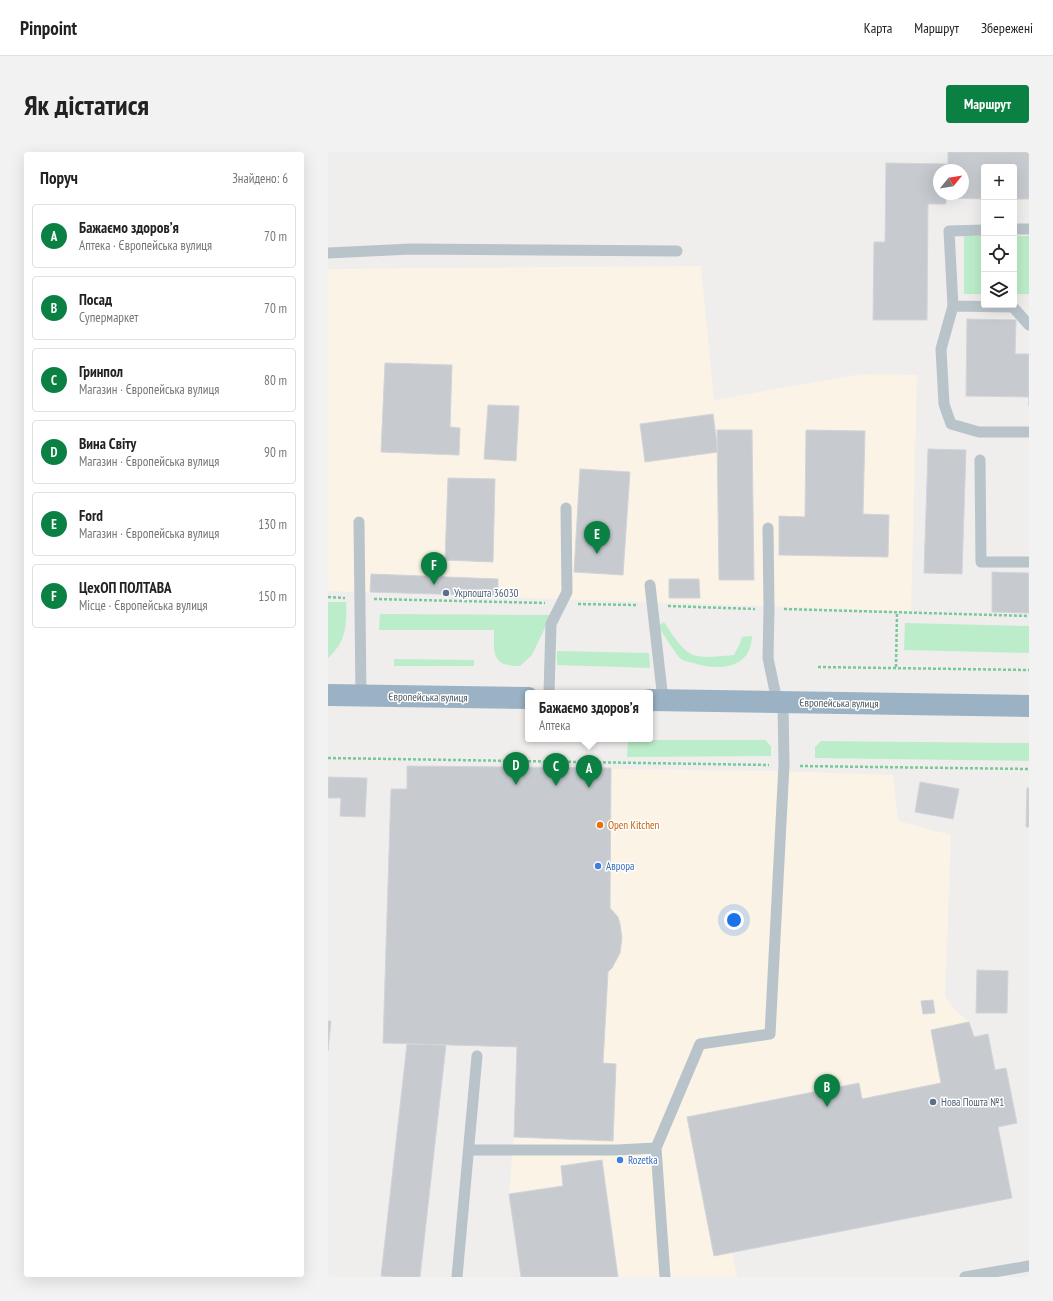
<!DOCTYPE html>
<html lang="uk">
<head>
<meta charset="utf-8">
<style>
	body { margin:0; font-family:"PT Sans Narrow",sans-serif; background:#f2f2f2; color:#222 }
	.controls { position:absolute; right:12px; top:12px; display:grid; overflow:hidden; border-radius:4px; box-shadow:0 4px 16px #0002 }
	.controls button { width:36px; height:36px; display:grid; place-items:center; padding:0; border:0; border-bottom:1px solid #e0e0e0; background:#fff; color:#222; font:20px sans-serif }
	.compass { position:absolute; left:605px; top:12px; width:36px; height:36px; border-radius:50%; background:#fff; box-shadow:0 4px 16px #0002; rotate:60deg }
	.you { position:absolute; left:406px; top:768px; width:14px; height:14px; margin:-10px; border:3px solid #fff; border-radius:50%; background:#1a73e8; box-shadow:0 0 0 6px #1a73e833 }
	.badge { display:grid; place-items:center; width:26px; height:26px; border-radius:50%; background:#0b8043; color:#fff; font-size:13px; font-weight:700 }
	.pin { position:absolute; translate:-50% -33px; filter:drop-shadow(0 1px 2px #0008) }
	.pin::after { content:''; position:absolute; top:21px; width:14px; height:12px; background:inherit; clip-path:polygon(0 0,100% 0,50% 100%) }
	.popup { position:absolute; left:197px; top:538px; width:128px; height:52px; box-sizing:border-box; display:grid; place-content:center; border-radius:4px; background:#fff; filter:drop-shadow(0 1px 3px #0005); font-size:13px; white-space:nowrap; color:#767676 }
	.popup b { font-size:15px; color:#222 }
	.popup::after { content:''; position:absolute; left:50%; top:100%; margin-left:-8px; border:8px solid transparent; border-top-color:#fff }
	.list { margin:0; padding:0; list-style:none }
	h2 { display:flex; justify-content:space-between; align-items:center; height:52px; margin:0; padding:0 16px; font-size:17px }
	h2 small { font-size:13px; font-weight:400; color:#767676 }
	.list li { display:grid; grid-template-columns:26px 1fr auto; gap:12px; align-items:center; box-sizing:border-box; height:64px; margin:0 8px 8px; padding:0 8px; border:1px solid #e0e0e0; border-radius:4px }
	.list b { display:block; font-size:15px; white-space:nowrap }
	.list p { margin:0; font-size:13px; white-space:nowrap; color:#767676 }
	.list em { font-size:13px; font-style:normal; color:#767676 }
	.icon { flex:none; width:22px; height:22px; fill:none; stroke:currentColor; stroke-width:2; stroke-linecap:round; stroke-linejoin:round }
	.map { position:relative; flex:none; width:701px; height:1125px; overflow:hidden; border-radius:4px }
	header { display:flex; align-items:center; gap:24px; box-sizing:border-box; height:56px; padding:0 20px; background:#fff; border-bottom:1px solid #e0e0e0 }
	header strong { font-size:19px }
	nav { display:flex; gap:22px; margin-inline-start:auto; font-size:14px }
	.intro { display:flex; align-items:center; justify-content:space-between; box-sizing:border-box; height:96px; padding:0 24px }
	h1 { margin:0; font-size:28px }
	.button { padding:10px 18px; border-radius:4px; background:#0b8043; color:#fff; font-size:14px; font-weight:700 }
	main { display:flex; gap:24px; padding:0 24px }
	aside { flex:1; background:#fff; border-radius:4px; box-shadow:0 4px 16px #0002 }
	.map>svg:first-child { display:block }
</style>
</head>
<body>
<header>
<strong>Pinpoint</strong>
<nav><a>Карта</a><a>Маршрут</a><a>Збережені</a></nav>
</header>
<div class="intro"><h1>Як дістатися</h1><a class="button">Маршрут</a></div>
<main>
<aside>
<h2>Поруч<small>Знайдено: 6</small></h2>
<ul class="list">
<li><span class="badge">A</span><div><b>Бажаємо здоровʼя</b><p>Аптека · Європейська вулиця</p></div><em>70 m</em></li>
<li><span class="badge">B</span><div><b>Посад</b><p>Супермаркет</p></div><em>70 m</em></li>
<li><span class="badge">C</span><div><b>Гринпол</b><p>Магазин · Європейська вулиця</p></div><em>80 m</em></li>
<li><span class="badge">D</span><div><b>Вина Світу</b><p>Магазин · Європейська вулиця</p></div><em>90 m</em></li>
<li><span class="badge">E</span><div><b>Ford</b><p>Магазин · Європейська вулиця</p></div><em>130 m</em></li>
<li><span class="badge">F</span><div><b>ЦехОП ПОЛТАВА</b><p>Місце · Європейська вулиця</p></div><em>150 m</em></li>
</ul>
</aside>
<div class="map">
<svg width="701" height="1125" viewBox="0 0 701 1125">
	<rect width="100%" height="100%" fill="#f0eded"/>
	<!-- commercial -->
	<path fill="#fbf3e6" d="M373,114L386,248L533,222L589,223L583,459L0,439V117Z
		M79,614L443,619L565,623L570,669L623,683L617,845L629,860L641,870L646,885L660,882L667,918L678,916L689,971L670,975L684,1046L404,1100L409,1125H193L181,1042L186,985L189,896L55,891L63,637H79Z"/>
	<!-- green -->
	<path fill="#bcedca" d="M636,84H656V142H636Z
		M686,84H701V142H686Z
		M0,450H18C19,473 18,490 0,506Z
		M52,462L223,463L204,503L192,514C163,514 166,501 166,478H51Z
		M336,470C361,508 362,507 406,503L412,491L414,485L424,484C423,516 393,519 368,512C364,510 357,510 353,507C349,504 334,480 330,474Z
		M577,471L701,474V501L576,498Z
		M229,499L321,501L322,516L229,513Z
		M66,507L146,508V514H66Z
		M300,588H437L443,594V604L299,605Z
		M493,589L701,591V609L487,606V595Z"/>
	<!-- building -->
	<path fill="#c7cbd0" stroke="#d1d4d9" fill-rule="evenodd" d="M620,0H701V47H686V15H656V47L618,46V52H600L599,168H545L546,90H557L558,11L620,12ZM611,18H635V42H611Z
		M639,167L688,168L687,202H701V254V245L638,244Z
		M57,211L124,213L122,275L132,276L131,303L53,300Z
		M160,253L191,254L188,309L156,307Z
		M385,262L390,300L317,310L312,272Z
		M389,278H424L426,428H391Z
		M478,278L537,279L535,362L561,363L560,405L451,403V364L477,365Z
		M600,297L638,298L634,422L596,421Z
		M252,317L302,320L295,423L246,420Z
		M120,326L167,327L165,410L117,408Z
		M664,420L701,421V461L664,460Z
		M43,422L170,427V444L42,440Z
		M341,427H371L372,446H341Z
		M79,614L283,616L282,756L290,765L292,772L294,786L292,801L284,816L280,820L275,911L288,912L285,989L186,985L189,895L55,891L63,637H79Z
		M0,625L39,626L37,665L12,664L13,646H0Z
		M592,630L631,637L625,667L587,660Z
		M699,636H701V675H698Z
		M649,818L680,819L679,861H648Z
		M605,848L607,861L595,862L593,849Z
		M0,869H3L0,899Z
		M641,870L646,885L660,882L667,918L678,916L689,971L670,975L684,1046L386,1104L359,965L531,931L534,947L613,931L603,878Z
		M79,892L118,893L92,1125H65L53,1124Z
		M274,1008L290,1125H193L181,1042L235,1034L233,1014Z"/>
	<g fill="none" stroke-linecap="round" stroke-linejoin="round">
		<!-- path -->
		<path stroke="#75ca98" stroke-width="2.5" stroke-dasharray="3 2" stroke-linecap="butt" d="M0,445L17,446
			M46,447L217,451
			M250,452L309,453
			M340,454L427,457
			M456,457L701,464
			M490,515L701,518
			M568,515L569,460
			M0,606L441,613
			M472,614L701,617"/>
		<!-- service -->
		<path stroke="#b9c3ca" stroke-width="11" d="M686,77H701
			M0,101L83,97L349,99
			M625,154L621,79L656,78
			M701,173L685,155L625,154L613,197L616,252L623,272L651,280H701
			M652,308L653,410H701
			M31,370L33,544
			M440,376L441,457L440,506L450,554
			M322,433L335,548
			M221,541L223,472L239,440L238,356
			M328,996L372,892L442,882L456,613L455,550
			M141,998H289L328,996L337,1125
			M129,1125L149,904
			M637,1125L701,1114"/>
		<!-- trunk -->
		<path stroke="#9ab2c4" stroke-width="22" d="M0,543L200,546
			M322,548L701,554"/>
	</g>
	<!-- markers -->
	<g fill="#5c6f8a" stroke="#fff" stroke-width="1.5">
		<circle cx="118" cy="441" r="4"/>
		<circle cx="605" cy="950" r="4"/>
	</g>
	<circle fill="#e8710a" stroke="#fff" stroke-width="1.5" cx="272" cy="673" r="4"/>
	<g fill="#3f7fe0" stroke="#fff" stroke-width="1.5">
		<circle cx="270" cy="714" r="4"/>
		<circle cx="292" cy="1008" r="4"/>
	</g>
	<g text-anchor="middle" stroke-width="3" stroke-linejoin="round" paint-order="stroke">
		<!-- service labels -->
		<g font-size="11" fill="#4e5e75" stroke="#fff" text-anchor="start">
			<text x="126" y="445">Укрпошта 36030</text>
			<text x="613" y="954">Нова Пошта №1</text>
		</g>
		<!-- street labels -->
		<g font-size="11" fill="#46525a" stroke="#fff">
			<text transform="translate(100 545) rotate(1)" y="4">Європейська вулиця</text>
			<text transform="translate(511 551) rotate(1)" y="4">Європейська вулиця</text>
		</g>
		<!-- food labels -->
		<g font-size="11" fill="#c56008" stroke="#fff" text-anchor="start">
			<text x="280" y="677">Open Kitchen</text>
		</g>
		<!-- shop labels -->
		<g font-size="11" fill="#366cbe" stroke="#fff" text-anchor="start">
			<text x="278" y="718">Аврора</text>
			<text x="300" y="1012">Rozetka</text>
		</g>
	</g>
</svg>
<div class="controls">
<button>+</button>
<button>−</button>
<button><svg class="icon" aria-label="locate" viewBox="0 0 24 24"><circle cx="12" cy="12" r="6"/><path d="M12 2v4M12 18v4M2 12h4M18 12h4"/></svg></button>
<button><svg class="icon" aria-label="layers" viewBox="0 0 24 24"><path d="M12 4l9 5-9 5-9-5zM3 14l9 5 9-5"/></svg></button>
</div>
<svg class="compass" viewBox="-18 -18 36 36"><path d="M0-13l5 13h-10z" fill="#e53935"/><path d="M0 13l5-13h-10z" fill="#767676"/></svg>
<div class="you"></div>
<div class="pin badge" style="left:261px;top:636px">A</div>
<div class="popup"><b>Бажаємо здоровʼя</b>Аптека</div>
<div class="pin badge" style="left:499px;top:955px">B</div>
<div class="pin badge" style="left:228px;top:634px">C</div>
<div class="pin badge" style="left:188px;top:633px">D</div>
<div class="pin badge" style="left:269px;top:402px">E</div>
<div class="pin badge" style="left:106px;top:433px">F</div>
</div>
</main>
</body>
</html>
